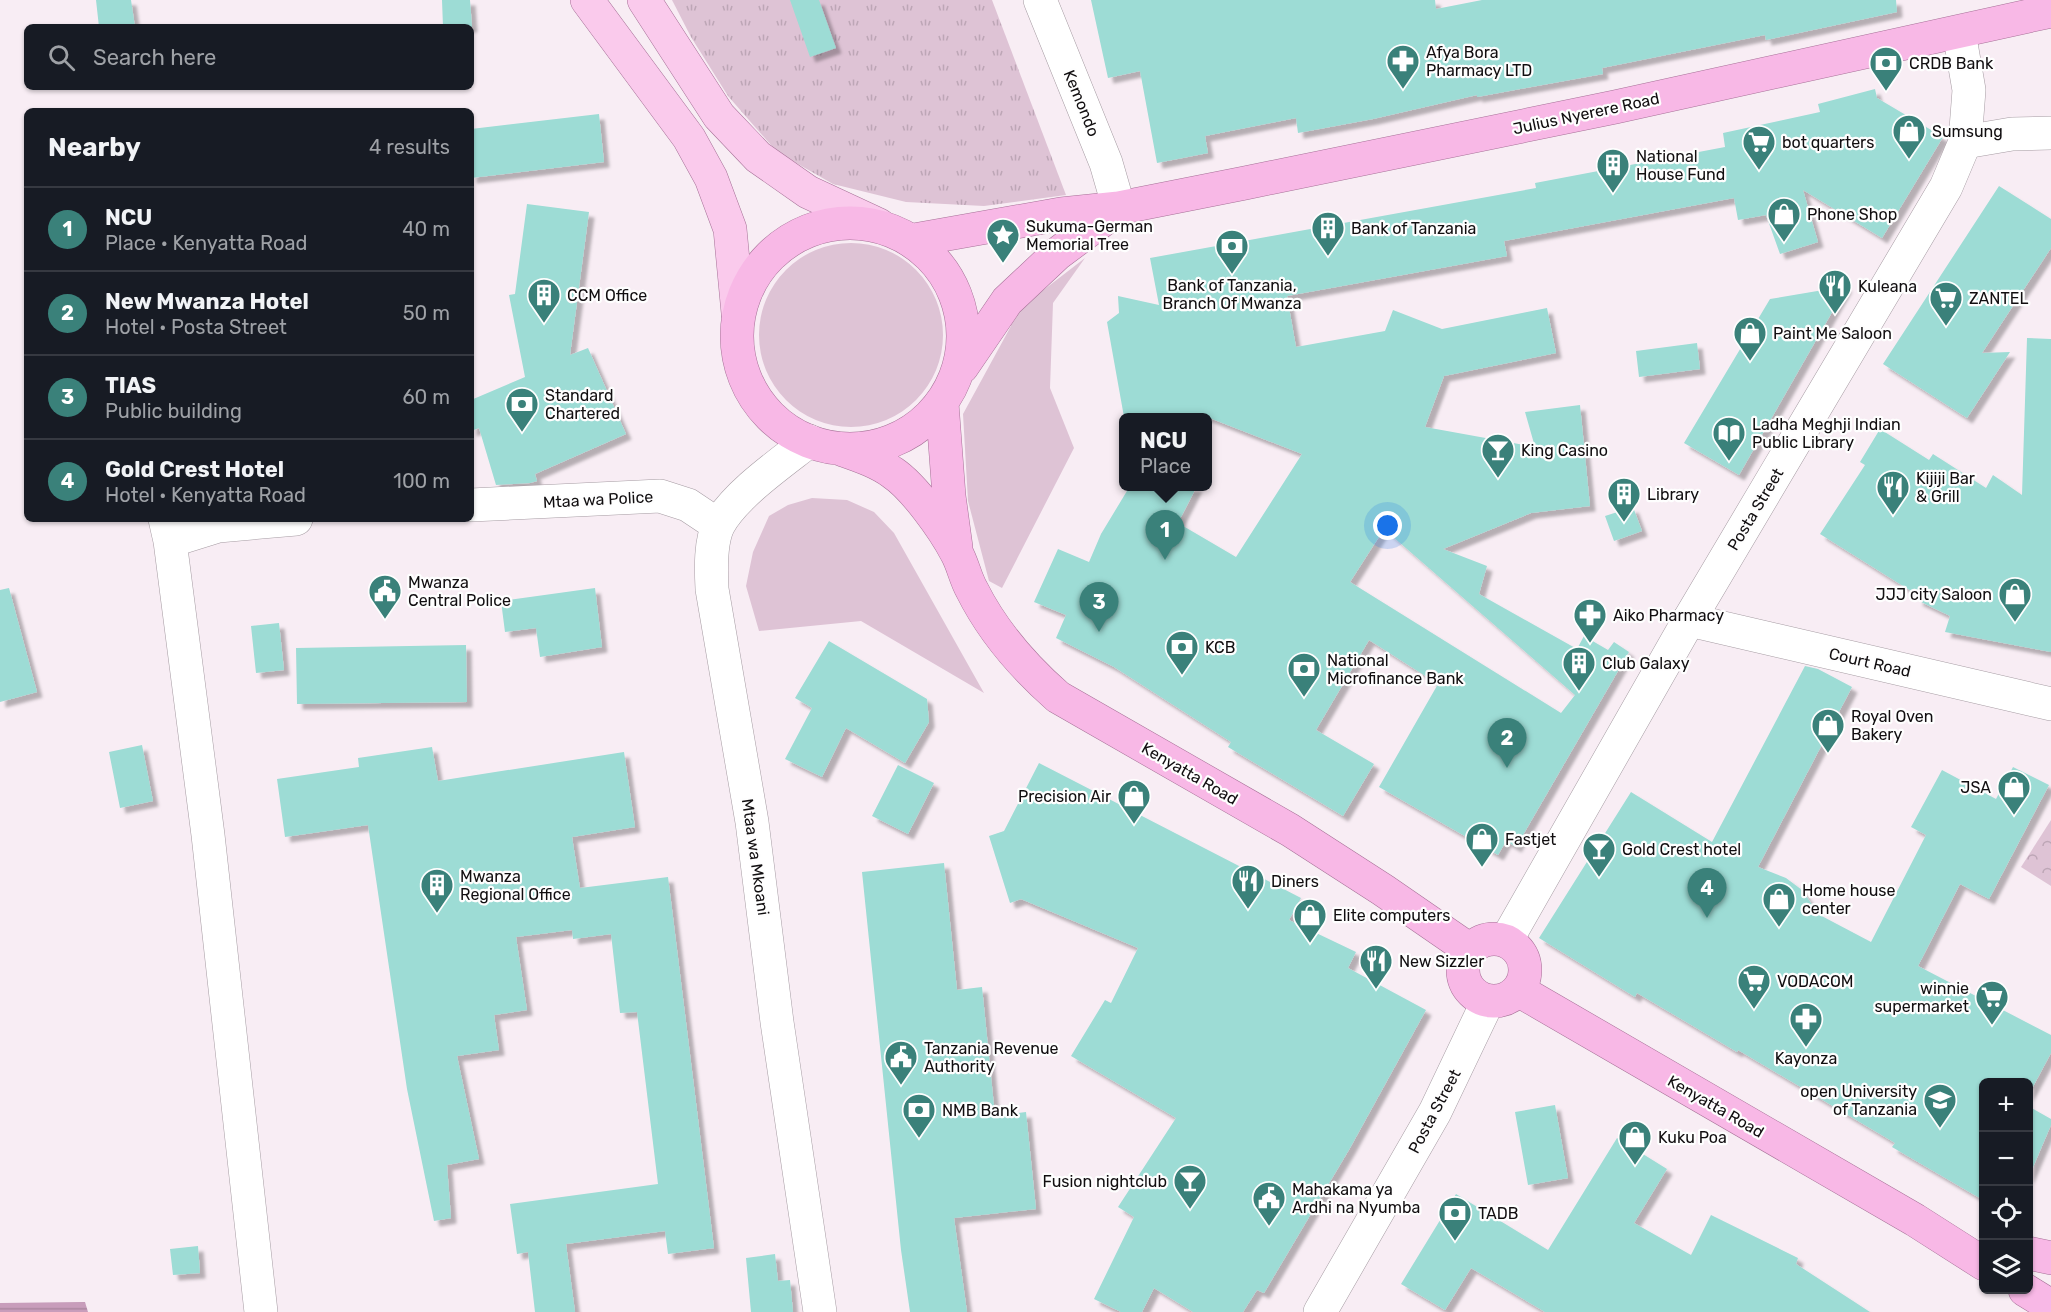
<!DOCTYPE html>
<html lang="en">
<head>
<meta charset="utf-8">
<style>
	body { margin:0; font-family:Rubik,sans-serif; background:#20242c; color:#f1f3f6 }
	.controls { position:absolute; right:18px; bottom:18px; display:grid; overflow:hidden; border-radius:9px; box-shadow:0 2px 4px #0004 }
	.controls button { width:54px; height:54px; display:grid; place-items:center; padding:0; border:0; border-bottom:2px solid #363941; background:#171b24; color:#f1f3f6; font:30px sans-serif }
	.you { position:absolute; left:1388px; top:526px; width:21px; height:21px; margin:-15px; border:4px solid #fff; border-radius:50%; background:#1a73e8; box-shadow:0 0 0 9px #1a73e833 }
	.badge { display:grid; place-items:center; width:39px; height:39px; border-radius:50%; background:#3a817a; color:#fff; font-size:20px; font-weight:700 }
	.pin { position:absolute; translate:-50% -50px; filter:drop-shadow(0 2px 3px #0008) }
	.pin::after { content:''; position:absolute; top:32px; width:21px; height:18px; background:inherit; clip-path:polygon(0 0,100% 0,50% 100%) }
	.popup { position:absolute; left:1119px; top:413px; width:93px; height:78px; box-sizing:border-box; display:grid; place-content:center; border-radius:9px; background:#171b24; filter:drop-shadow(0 2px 4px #0005); font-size:20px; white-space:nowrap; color:#9ea1a6 }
	.popup b { font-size:22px; color:#f1f3f6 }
	.popup::after { content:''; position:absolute; left:50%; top:100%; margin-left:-12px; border:12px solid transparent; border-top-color:#171b24 }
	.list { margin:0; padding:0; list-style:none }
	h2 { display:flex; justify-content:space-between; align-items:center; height:78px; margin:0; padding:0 24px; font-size:26px }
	h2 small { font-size:20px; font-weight:400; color:#9ea1a6 }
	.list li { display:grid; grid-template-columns:39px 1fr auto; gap:18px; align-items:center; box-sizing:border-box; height:84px; padding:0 24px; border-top:2px solid #363941 }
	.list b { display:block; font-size:22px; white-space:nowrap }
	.list p { margin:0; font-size:20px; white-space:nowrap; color:#9ea1a6 }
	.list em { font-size:20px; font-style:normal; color:#9ea1a6 }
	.icon { flex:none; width:33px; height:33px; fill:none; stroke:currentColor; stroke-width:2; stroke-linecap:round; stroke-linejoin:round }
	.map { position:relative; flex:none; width:2051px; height:1312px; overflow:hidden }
	.search { position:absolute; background:#171b24; box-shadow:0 2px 4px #0004; left:24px; top:24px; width:450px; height:66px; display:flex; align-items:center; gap:15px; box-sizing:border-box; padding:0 21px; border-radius:9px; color:#9ea1a6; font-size:22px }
	.panel { position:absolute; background:#171b24; box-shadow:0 2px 4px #0004; left:24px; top:108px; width:450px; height:414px; border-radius:9px }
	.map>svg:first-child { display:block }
</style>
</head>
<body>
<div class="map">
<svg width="2051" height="1312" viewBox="0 0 2051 1312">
	<defs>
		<pattern id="forest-crowns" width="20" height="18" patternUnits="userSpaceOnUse" patternTransform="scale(1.5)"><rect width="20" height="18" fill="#dec3d5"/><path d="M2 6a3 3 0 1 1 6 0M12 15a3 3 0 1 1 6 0" fill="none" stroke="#bda6b6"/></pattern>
		<pattern id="park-tufts" width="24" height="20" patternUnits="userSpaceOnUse" patternTransform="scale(1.5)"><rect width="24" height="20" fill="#dec3d5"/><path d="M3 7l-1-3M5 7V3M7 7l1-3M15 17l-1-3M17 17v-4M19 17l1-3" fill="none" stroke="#bda6b6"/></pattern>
		<pattern id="water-rules" width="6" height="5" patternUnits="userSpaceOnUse" patternTransform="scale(1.5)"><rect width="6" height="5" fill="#c89dbb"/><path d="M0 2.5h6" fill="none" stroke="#ab86a0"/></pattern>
		<filter id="shadow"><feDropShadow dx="5.5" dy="5.5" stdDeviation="1.5" flood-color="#0004"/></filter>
	</defs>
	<rect width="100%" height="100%" fill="#f8edf4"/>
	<!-- grass -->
	<path fill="#dec3d5" d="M759 335a92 92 0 1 1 184 0a92 92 0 1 1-184 0Z
		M1085,258L1053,303L1050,388L1074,448L1002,588L989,581L968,501L963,414L1011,326L1002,322Z
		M812,498L847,500L874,512L894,533L984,693L861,621L759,631L746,586L753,552L769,516L788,505Z"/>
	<!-- forest -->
	<path fill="url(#forest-crowns)" d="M2051,820V886L2021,867Z"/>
	<!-- park -->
	<path fill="url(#park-tufts)" d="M672,0H992L1066,195L984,206L906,202L833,184L777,152L728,96L691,37Z"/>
	<!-- water -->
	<path fill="url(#water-rules)" d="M85,1302L88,1312H0V1303Z"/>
	<!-- building -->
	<path fill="#9ddcd5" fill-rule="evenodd" filter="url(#shadow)" d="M96,0H131L135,27H99Z
		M442,0H470L472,27H443Z
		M790,0H819L836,48L810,57Z
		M1091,0H1435L1436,9L1482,0H1896L1897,12L1766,40L1765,35L1602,68L1603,74L1477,97V95L1373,119L1298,133L1296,118L1205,136L1208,153L1157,163L1140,71L1108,78Z
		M1875,89L1877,98L1943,137L1882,238L1803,190L1818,242L1780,254L1766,215L1738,220L1734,198L1504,241L1507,256L1287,296L1296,347L1385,331L1393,310L1442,329L1547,308L1556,353L1444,376L1425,427L1535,447L1525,412L1580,405L1590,506L1531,513L1443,549L1487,566L1479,594L1577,649L1584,636L1608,650L1614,642L1629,652L1516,847L1506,841L1498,855L1379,787L1438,684L1369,640L1316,730L1374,764L1343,816L1228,747L1231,742L1114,667L1056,638L1066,615L1034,602L1058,549L1089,562L1101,534L1130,486H1197L1178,523L1236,557L1302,454L1207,417H1124L1107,322L1119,313L1118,296L1159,305L1150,258L1536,188L1535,183L1725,147L1723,133L1820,112L1818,104ZM1384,529L1575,695L1561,713L1350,582Z
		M599,114L604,162L471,178V129Z
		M1999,186L2051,219V248L1982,353L2010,352L1967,418L1883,364Z
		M527,204L589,212L570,355L588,348L626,434L535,474L537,481L530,483L496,485L479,428L471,431V400L525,377L509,295L515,294Z
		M1847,286L1739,475L1684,443L1770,299Z
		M2027,338L2051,339V652L1945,632L1950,616L1917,600L1919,596L1820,534L1865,465L1860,462L1880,429L1929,460L1933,454L1986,488L1993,475L2022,495Z
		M1697,343L1700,369L1639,377L1636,351Z
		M1633,507L1642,531L1614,541L1605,516Z
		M9,588L37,692L0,702V590Z
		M595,588L602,647L540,657L536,628L505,632L501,601Z
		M279,623L284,670L256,673L251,626Z
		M829,641L927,699L929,722L905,763L846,728L822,777L785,759L812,708L795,698Z
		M466,645L467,702L297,704L296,648Z
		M1805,666L1818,669L1852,687L1758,867L1786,878L1802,890L1813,906L1816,913L1871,942L1926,835L1911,827L1942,770L1996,799L2013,767L2049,785L1989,899L1960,884L1918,966L2051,1035V1053L2028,1096V1083H1983V1200L1892,1147L1895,1143L1738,1050L1737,1052L1637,993L1635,997L1539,938L1631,792L1712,842Z
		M142,745L153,801L120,808L109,752Z
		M432,747L438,781L624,752L635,827L572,837L580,888L668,877L714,1248L668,1254L665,1231L566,1244L575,1312H535L528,1252L517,1254L510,1204L658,1184L637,1012L620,1013L611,934L573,939L572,930L516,937L527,1010L494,1015L499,1050L457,1056L479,1159L447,1165L451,1218L434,1221L407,1089L368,825L285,837L277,779L359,767L358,758Z
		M1039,763L1301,898L1289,920L1356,952L1348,968L1426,1010L1350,1148L1264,1293L1257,1290L1243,1312H1193L1154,1288L1142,1312H1121L1094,1299L1134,1217L1118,1207L1176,1118L1071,1056L1105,1000L1111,1003L1138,948L1021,899L1010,903L989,836L1004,831Z
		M898,765L934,783L908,834L872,816Z
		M944,863L957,990L982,987L995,1116L1026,1112L1036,1209L954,1218L967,1312H910L901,1250L862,872Z
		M1555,1105L1568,1178L1528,1185L1515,1112Z
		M2028,1106L2051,1119V1125L2028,1179Z
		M1617,1138L1667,1169L1634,1223L1691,1255L1711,1215L1798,1258L1796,1264L1870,1312H1545L1471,1268L1445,1310L1401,1284L1456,1194L1548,1250Z
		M198,1246L200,1273L173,1275L170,1249Z
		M775,1254L778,1281L790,1280L793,1312H751L746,1258Z"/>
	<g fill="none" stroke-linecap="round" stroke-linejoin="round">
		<!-- minor casing -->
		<g stroke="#a69ca3" stroke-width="34">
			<path id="minor" d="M1040,0L1106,163L1119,208
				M1965,142L2012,134L2051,133
				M809,441C781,463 736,494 719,524C710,541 711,569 712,589L752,822L777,1022L820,1312
				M471,505L660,496L688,505L718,525
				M165,519L170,541L208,835L261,1312
				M170,541L218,526L296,519
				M1689,620L2051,704"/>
		</g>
		<!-- secondary casing -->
		<g stroke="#a69ca3" stroke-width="34">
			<path id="secondary" d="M1506,941L1689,620L1946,187L1965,142L1969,90L1959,32
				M1320,1312L1435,1112L1488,1001"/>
		</g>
		<!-- primary casing -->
		<g stroke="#a67197" stroke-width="34">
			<path id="primary" d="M587,0L689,138L711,178L730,229L738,313
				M644,0L719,116L758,157L808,192L879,225"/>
		</g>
		<!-- trunk casing -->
		<g stroke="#a67197" stroke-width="34">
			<path id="trunk" d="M737 336a113 113 0 1 1 226 0a113 113 0 1 1-226 0Z
				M914,240L1061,214L1119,208L1245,183L1615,107L2051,11
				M962,367L1007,301L1057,254L1119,208
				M942,403L949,496L956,547
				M843,450C860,456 878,462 893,473C914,487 944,529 956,552C963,564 965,578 972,590C992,630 1025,668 1058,697L1290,830L1383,890L1470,950
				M1463 970a31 31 0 1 1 62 0a31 31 0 1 1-62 0Z
				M1518,990L1915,1220L1984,1264
				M2028,1253L2051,1258
				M2025,1290L2051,1306"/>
		</g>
		<!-- minor -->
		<use href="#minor" stroke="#fff" stroke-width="33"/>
		<!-- secondary -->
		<use href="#secondary" stroke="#fff" stroke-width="33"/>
		<!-- primary -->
		<use href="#primary" stroke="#facaec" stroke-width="33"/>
		<!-- trunk -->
		<use href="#trunk" stroke="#f8b8e6" stroke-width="33"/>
	</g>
	<!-- icons -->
	<defs>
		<g id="pharmacy-pin" transform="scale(1.725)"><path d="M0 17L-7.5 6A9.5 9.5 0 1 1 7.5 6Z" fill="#3a817a" stroke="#fefefe"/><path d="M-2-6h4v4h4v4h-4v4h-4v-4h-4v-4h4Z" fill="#fff"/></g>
		<g id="bank-pin" transform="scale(1.725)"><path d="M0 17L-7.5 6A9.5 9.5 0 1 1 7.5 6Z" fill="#3a817a" stroke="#fefefe"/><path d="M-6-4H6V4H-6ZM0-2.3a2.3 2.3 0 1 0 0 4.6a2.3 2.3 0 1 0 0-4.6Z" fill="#fff"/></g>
		<g id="shop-pin" transform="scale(1.725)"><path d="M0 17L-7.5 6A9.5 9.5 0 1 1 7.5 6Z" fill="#3a817a" stroke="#fefefe"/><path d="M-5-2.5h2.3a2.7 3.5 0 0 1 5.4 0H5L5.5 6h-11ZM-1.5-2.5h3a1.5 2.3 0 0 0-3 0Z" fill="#fff"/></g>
		<g id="supermarket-pin" transform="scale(1.725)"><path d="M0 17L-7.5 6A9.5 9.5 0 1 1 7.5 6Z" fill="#3a817a" stroke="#fefefe"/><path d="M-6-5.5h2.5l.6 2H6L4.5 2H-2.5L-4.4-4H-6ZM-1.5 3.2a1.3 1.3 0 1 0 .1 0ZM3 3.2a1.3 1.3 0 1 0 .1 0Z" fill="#fff"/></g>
		<g id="building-pin" transform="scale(1.725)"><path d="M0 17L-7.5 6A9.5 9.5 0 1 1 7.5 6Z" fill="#3a817a" stroke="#fefefe"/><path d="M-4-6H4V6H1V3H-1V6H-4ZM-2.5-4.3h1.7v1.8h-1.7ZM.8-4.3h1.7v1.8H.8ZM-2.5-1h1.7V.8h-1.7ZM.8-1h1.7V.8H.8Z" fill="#fff"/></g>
		<g id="sight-pin" transform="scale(1.725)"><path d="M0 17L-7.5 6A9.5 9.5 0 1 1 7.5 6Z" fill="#3a817a" stroke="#fefefe"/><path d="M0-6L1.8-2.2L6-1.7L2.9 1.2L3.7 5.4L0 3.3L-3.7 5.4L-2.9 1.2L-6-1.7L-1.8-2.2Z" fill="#fff"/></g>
		<g id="restaurant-pin" transform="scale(1.725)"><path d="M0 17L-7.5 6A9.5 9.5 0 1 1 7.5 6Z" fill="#3a817a" stroke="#fefefe"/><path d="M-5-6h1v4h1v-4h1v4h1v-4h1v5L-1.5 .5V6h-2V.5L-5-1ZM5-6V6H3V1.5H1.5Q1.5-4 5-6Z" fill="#fff"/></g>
		<g id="library-pin" transform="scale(1.725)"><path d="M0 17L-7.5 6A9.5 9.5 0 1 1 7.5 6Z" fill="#3a817a" stroke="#fefefe"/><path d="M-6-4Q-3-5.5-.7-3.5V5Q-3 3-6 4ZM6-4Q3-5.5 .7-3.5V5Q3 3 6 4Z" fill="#fff"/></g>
		<g id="bar-pin" transform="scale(1.725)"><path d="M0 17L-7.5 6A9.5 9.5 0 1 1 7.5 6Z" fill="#3a817a" stroke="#fefefe"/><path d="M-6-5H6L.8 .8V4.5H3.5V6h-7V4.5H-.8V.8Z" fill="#fff"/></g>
		<g id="civic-pin" transform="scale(1.725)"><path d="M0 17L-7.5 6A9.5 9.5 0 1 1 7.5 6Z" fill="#3a817a" stroke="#fefefe"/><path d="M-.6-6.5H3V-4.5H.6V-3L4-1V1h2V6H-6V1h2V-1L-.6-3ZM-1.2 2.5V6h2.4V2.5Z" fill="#fff"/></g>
		<g id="school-pin" transform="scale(1.725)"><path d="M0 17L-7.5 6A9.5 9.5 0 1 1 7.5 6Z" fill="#3a817a" stroke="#fefefe"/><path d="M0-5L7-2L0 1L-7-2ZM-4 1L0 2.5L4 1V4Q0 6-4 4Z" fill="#fff"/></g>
	</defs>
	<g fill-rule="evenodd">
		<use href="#pharmacy-pin" x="1403" y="61"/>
		<use href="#bank-pin" x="1886" y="63"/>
		<use href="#shop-pin" x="1909" y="131"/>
		<use href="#supermarket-pin" x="1759" y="142"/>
		<use href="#building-pin" x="1613" y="165"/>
		<use href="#shop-pin" x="1784" y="214"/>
		<use href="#building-pin" x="1328" y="228"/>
		<use href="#sight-pin" x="1003" y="235"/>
		<use href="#bank-pin" x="1232" y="246"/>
		<use href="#restaurant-pin" x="1835" y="286"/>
		<use href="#building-pin" x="544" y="295"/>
		<use href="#supermarket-pin" x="1946" y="298"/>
		<use href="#shop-pin" x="1750" y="333"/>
		<use href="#bank-pin" x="522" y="404"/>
		<use href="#library-pin" x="1729" y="433"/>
		<use href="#bar-pin" x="1498" y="450"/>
		<use href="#restaurant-pin" x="1893" y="487"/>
		<use href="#building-pin" x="1624" y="494"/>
		<use href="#civic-pin" x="385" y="591"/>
		<use href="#shop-pin" x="2015" y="594"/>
		<use href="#pharmacy-pin" x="1590" y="615"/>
		<use href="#bank-pin" x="1182" y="647"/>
		<use href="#building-pin" x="1579" y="663"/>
		<use href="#bank-pin" x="1304" y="669"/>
		<use href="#shop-pin" x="1828" y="725"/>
		<use href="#shop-pin" x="2014" y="787"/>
		<use href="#shop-pin" x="1134" y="796"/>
		<use href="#shop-pin" x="1482" y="839"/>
		<use href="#bar-pin" x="1599" y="849"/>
		<use href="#restaurant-pin" x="1248" y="881"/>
		<use href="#building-pin" x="437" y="885"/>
		<use href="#shop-pin" x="1779" y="899"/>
		<use href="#shop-pin" x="1310" y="915"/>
		<use href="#restaurant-pin" x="1376" y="961"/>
		<use href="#supermarket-pin" x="1754" y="981"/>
		<use href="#supermarket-pin" x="1992" y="997"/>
		<use href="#pharmacy-pin" x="1806" y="1019"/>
		<use href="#civic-pin" x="901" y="1057"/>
		<use href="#school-pin" x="1940" y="1100"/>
		<use href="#bank-pin" x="919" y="1110"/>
		<use href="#shop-pin" x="1635" y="1137"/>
		<use href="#bar-pin" x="1190" y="1181"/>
		<use href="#civic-pin" x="1269" y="1198"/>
		<use href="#bank-pin" x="1455" y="1213"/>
	</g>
	<g text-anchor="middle" stroke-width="4.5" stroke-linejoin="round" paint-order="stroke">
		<!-- poi labels -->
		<g font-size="16" fill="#110e10" stroke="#fefefe" text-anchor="start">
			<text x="1426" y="58">Afya Bora<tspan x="1426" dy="18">Pharmacy LTD</tspan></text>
			<text x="1909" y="69">CRDB Bank</text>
			<text x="1932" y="137">Sumsung</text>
			<text x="1782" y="148">bot quarters</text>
			<text x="1636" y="162">National<tspan x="1636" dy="18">House Fund</tspan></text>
			<text x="1807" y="220">Phone Shop</text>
			<text x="1026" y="232">Sukuma-German<tspan x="1026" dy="18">Memorial Tree</tspan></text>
			<text x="1351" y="234">Bank of Tanzania</text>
			<text x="1232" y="291" text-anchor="middle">Bank of Tanzania,<tspan x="1232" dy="18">Branch Of Mwanza</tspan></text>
			<text x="1858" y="292">Kuleana</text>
			<text x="567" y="301">CCM Office</text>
			<text x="1969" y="304">ZANTEL</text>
			<text x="1773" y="339">Paint Me Saloon</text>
			<text x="545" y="401">Standard<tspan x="545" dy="18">Chartered</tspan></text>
			<text x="1752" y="430">Ladha Meghji Indian<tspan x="1752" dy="18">Public Library</tspan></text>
			<text x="1521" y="456">King Casino</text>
			<text x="1916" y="484">Kijiji Bar<tspan x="1916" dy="18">&amp; Grill</tspan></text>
			<text x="1647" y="500">Library</text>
			<text x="408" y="588">Mwanza<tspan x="408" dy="18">Central Police</tspan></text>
			<text x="1992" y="600" text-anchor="end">JJJ city Saloon</text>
			<text x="1613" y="621">Aiko Pharmacy</text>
			<text x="1205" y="653">KCB</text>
			<text x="1327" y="666">National<tspan x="1327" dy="18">Microfinance Bank</tspan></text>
			<text x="1602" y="669">Club Galaxy</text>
			<text x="1851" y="722">Royal Oven<tspan x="1851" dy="18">Bakery</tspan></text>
			<text x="1991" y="793" text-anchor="end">JSA</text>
			<text x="1111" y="802" text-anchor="end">Precision Air</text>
			<text x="1505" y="845">Fastjet</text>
			<text x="1622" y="855">Gold Crest hotel</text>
			<text x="460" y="882">Mwanza<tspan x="460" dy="18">Regional Office</tspan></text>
			<text x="1271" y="887">Diners</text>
			<text x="1802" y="896">Home house<tspan x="1802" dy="18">center</tspan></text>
			<text x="1333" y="921">Elite computers</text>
			<text x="1399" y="967">New Sizzler</text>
			<text x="1777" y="987">VODACOM</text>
			<text x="1969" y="994" text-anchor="end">winnie<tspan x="1969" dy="18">supermarket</tspan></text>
			<text x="924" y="1054">Tanzania Revenue<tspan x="924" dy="18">Authority</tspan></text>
			<text x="1806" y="1064" text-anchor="middle">Kayonza</text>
			<text x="1917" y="1097" text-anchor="end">open University<tspan x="1917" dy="18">of Tanzania</tspan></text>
			<text x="942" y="1116">NMB Bank</text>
			<text x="1658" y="1143">Kuku Poa</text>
			<text x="1167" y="1187" text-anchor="end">Fusion nightclub</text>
			<text x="1292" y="1195">Mahakama ya<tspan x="1292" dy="18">Ardhi na Nyumba</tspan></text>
			<text x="1478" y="1219">TADB</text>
		</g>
		<!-- street labels -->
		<g font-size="16" fill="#110e10" stroke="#fefefe">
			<text transform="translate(1082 103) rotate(68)" y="6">Kemondo</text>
			<text transform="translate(1586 113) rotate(-12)" y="6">Julius Nyerere Road</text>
			<text transform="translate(598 499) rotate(-3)" y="6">Mtaa wa Police</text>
			<text transform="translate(1755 509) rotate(-59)" y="6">Posta Street</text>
			<text transform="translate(1870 662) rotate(13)" y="6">Court Road</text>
			<text transform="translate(1190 773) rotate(30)" y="6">Kenyatta Road</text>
			<text transform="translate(756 857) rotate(82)" y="6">Mtaa wa Mkoani</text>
			<text transform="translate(1716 1106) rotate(30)" y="6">Kenyatta Road</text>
			<text transform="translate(1434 1111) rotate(-62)" y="6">Posta Street</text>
		</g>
	</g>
</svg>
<div class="controls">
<button>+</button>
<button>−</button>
<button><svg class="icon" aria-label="locate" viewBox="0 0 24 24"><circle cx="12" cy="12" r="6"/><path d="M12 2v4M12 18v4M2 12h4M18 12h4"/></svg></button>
<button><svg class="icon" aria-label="layers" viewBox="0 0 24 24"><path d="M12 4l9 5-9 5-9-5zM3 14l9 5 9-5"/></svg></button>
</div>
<div class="you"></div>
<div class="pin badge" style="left:1165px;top:560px">1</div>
<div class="popup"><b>NCU</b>Place</div>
<div class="pin badge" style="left:1507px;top:768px">2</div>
<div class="pin badge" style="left:1099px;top:632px">3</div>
<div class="pin badge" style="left:1707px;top:918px">4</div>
<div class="search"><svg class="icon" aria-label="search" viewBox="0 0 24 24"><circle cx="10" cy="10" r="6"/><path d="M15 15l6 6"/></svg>Search here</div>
<section class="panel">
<h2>Nearby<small>4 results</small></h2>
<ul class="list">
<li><span class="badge">1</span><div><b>NCU</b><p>Place · Kenyatta Road</p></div><em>40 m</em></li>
<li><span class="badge">2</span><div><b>New Mwanza Hotel</b><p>Hotel · Posta Street</p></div><em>50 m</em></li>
<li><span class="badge">3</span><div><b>TIAS</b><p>Public building</p></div><em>60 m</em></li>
<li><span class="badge">4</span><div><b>Gold Crest Hotel</b><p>Hotel · Kenyatta Road</p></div><em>100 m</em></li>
</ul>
</section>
</div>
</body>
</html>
